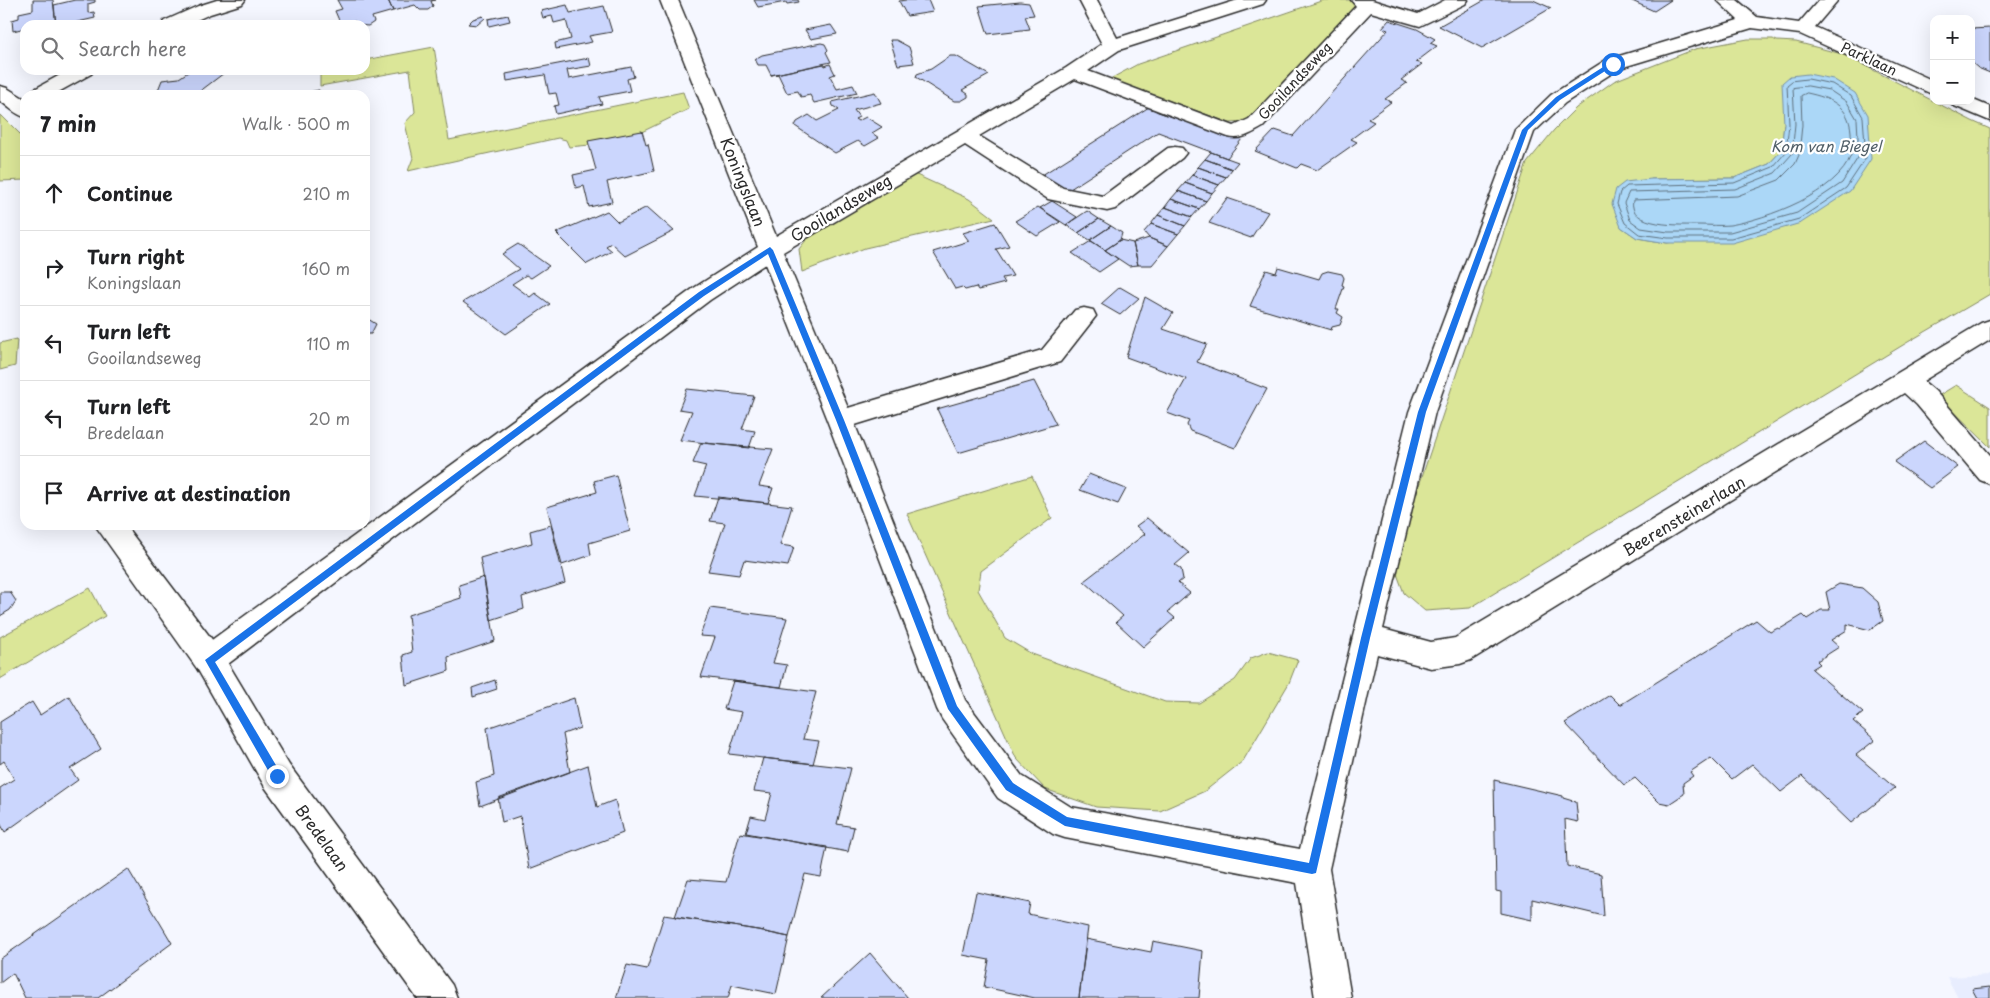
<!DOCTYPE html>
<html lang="en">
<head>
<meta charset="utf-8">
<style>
	body { margin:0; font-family:"Playpen Sans",sans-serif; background:#f2f2f2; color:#202124 }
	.controls { position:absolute; right:15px; top:15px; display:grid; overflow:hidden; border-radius:10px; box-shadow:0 5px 20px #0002 }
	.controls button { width:45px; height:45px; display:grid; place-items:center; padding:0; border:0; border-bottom:1px solid #e0e0e0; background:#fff; color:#202124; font:25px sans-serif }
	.stop { position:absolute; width:15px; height:15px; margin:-11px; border:4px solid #1a73e8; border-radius:50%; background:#fff }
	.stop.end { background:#1a73e8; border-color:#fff; box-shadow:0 1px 5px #0008 }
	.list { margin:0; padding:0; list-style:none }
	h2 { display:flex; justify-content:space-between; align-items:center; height:65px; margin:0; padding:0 20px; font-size:21px }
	h2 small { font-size:16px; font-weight:400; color:#757577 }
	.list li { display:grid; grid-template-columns:32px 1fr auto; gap:15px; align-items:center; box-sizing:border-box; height:75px; padding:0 20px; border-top:1px solid #e0e0e0 }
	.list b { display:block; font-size:19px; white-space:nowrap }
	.list p { margin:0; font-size:16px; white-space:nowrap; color:#757577 }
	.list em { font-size:16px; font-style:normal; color:#757577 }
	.icon { flex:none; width:28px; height:28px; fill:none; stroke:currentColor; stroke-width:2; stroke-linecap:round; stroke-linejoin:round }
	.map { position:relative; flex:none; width:1990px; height:998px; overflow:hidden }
	.search { position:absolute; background:#fff; box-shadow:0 5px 20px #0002; left:20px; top:20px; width:350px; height:55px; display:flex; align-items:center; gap:12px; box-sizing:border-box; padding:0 18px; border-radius:15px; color:#757577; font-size:19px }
	.panel { position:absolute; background:#fff; box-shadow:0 5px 20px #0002; left:20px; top:90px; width:350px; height:440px; border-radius:15px }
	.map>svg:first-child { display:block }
</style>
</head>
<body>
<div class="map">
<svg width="1990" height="998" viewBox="0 0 1990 998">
	<rect width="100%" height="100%" fill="#f5f7ff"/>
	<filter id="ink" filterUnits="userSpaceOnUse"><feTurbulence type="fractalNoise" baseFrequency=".02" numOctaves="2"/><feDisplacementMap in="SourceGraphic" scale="10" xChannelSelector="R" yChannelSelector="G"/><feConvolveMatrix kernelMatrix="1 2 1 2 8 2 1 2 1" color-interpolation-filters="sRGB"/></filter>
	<g filter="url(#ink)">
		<!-- built -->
		<path fill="#e8edfe" d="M1990,975V998H1958L1947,977Z"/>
		<!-- green -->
		<path fill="#dbe698" stroke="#838862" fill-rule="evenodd" d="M1324,0H1353L1356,5L1246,122L1230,123L1110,79L1138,64Z
			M1748,39H1773L1777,41L1796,42L1842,54L1972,121L1990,129V294L1908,342L1470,608L1425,611L1404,593L1393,563L1527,163L1554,130L1576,108L1614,81L1695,49ZM1784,124L1801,223L1667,243L1637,238L1621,227L1651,179L1734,178L1769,164L1781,151Z
			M434,47L449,140L683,92L689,109L621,142L569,147L566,140L558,138L408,171L413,158L405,123L415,112L410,70L320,86V70H365V60Z
			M0,114L21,135L25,142V180L0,181Z
			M912,173L969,199L994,218L865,248L802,272L799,249L810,235Z
			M17,339L15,366L0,370V343Z
			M1956,385L1990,407V447L1938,396Z
			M1032,476L1052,518L981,571L978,590L1005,638L1032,654L1165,702L1199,703L1235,680L1251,658L1268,652L1298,660L1289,683L1243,761L1205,791L1160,811L1096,807L1045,789L1016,758L907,514Z
			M90,588L105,616L0,679V637Z"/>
		<!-- water -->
		<path fill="#abd7f7" stroke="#7892a5" d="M1808,74L1833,79L1855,93L1868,115L1871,159L1850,191L1801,223L1732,243H1667L1637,238L1621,227L1612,204L1616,189L1625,182L1651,179L1734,178L1769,164L1781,151L1784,124L1782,83L1790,76Z"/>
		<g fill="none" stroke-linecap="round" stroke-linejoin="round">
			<!-- shore -->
			<path stroke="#5e707d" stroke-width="1" d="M1808,79L1832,84L1851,96L1863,117L1866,158L1846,188L1799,219L1731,238H1668L1639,234L1625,223L1617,204L1620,192L1627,186L1734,183L1773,167L1786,152L1789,124L1787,85L1792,81Z
				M1808,86L1829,90L1847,102L1857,119L1859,156L1842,183L1797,213L1730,232H1668L1641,228L1630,220L1624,203L1629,192L1735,189L1775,173L1792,154L1795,124L1793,88Z
				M1807,93C1830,98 1849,105 1851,132C1851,138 1854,149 1851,155C1838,193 1766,219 1730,225C1720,226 1709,225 1699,225C1682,225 1627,228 1633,200L1737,196L1779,180L1795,164L1799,155L1802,125L1801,96Z"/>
		</g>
		<!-- building -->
		<path fill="#cbd6fd" stroke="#2b2b2b" d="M33,0H53L56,25H25V28L13,31L12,20L19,18V13L33,10Z
			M75,0H95V2L88,4V13L94,12L95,18L65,25H56L54,5Z
			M337,0H388L393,11L372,17L374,22L368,26L357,25L355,21L341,25L335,11L342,9Z
			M388,0H436L431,1L433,6L428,10H420L415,5L393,11Z
			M754,0H798L799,2L787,4L786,2L758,7Z
			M906,0H928L933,12L907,16L899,1Z
			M1485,0H1533L1551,8L1482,48L1439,26Z
			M1630,0H1671L1654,11Z
			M1020,2L1029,3L1034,15L1025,16L1030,29L988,34L979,6Z
			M567,5L570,13L604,6L612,32L589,36L592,42L556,49L555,43L571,39L566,20L554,23L552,16L543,18L541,11Z
			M508,15L510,21L489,26L488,19Z
			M483,16L485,18L477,25L468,24L473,19Z
			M262,19L265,25H243Z
			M1389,20L1417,29L1435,39L1430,43L1437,46L1416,62L1422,64L1401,80L1407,83L1385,99L1391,102L1368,119L1374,122L1351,139L1357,142L1317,170L1301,164L1297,168L1255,151L1275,130L1293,136L1388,30L1382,28Z
			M831,25L837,34L811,39L805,30Z
			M1990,28V73L1978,68L1971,62V29Z
			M890,40H896L909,47L914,63L898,65Z
			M821,43L825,44L828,50L826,52L831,62L771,75L766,65H758L755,59L762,55Z
			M950,56H956L989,75L962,90L968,94V97L961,101H954L916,77L917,74L931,69Z
			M589,58L591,66L567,70L569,79L631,67L634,77L627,79L630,91L599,97L602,104L556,114L554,106L559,105L556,93L549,94L545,75L507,81L506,74Z
			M824,64L825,66L830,64L835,74L830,76L837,89L853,85L857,93L814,103L810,95L801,97L798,91L787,93L778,74L771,75Z
			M191,70H228L195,95L176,93L156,95L162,80L179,78Z
			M319,90L320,95H295Z
			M875,92L881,103L854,110L859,117L855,119L858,121L866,117L882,127L872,133L879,138L865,146L858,141L835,153L795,126L797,122L809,115L817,121L839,110L833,106L832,102Z
			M1149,107L1158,112L1242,139L1227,158L1158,132L1067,191L1042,175Z
			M642,131L646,145L648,144L654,171L607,182L612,202L589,207L584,186L576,188L573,175L596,170L588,141Z
			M1211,152L1227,158L1238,162L1232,169L1205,159Z
			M1205,159L1232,169L1226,177L1198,167Z
			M1198,167L1226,177L1219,185L1192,175Z
			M1192,175L1219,185L1212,193L1185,183Z
			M1185,183L1212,193L1206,201L1178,191Z
			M1178,191L1206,201L1199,209L1171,199Z
			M1227,198L1268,212L1251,238L1209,223Z
			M1171,199L1199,209L1192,217L1165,207Z
			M1052,201L1077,217L1066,225L1040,208Z
			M647,207L674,231L625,256L611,243L606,246L612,251L587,264L556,233L607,211L618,222Z
			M1038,207L1060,222L1037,236L1015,221Z
			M1165,207L1192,217L1185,226L1158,215Z
			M1087,211L1099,219L1078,233L1066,225Z
			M1158,215L1185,226L1178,234L1151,224Z
			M1099,219L1111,226L1090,240L1078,233Z
			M995,223L1009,246L996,249L1013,276L1002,278L1005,283L978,290L976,287L965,290L962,287L955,289L933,252L969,241L963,233Z
			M1151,224L1178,234L1168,246L1149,238L1144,232Z
			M1111,226L1122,233L1120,240L1105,250L1090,240Z
			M1149,238L1168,246L1152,265H1138L1133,243Z
			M1120,240L1133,243L1138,265L1129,266L1105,250Z
			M1091,241L1105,250L1118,259L1099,272L1072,253Z
			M518,244L549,266L531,278L526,275L512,284L530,297L535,293L550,304L506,334L463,302L519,269L502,254Z
			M1278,267L1319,279L1322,273L1328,271L1342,274L1344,278L1342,285L1344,286L1336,309H1339L1337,313L1343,317L1340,325L1332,327L1331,330L1250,306L1266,270L1276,273Z
			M1120,287L1139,298L1120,315L1101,304Z
			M1145,297L1173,313L1163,329L1207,344L1197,362L1267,389L1235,448L1190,431L1187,425L1189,421L1167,413L1186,379L1126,357Z
			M368,319L376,324L371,334H365V321Z
			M1034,381L1056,424L958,453L937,409Z
			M687,389L754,396L742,429L755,431L749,448L680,440L692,411L679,409Z
			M1924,441L1958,467L1930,488L1894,462Z
			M701,443L773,449L759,486L773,488L768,503L695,496L706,466L693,463Z
			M1089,474L1126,489L1118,504L1080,490Z
			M616,475L630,531L589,543L591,555L562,565L547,507L597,492L594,481Z
			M718,497L792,506L780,545L794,547L788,566L744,560L739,575L708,571L725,523L710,521Z
			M1147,518L1189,553L1175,565L1181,569L1183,579L1178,583L1190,593L1168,612L1175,618L1143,647L1116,622L1123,616L1084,581L1145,534L1136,526Z
			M551,525L565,583L522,597L524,609L491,620L480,558L532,543L530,531Z
			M484,577L495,641L448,657L449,671L406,685L403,655L412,652L408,615L461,598L459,585Z
			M1839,584L1862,588L1878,602L1883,621L1870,630L1847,624V630L1831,640L1839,647L1817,661L1820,664L1812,669L1863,713L1853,721L1875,740L1856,755L1895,788L1851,823L1802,776L1781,792L1752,764L1732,779L1711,758L1690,772L1693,776L1683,783L1684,794L1669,804L1659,802L1635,778L1624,785L1565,723L1610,695L1620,705L1756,620L1770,632L1778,628L1780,629L1803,615L1807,619L1821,610H1830L1826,592Z
			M0,592H10L16,601L10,610L0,616Z
			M710,608L787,618L773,663L787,665L781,687L701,677L715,637L700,636Z
			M495,680L497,689L473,697L472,688Z
			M733,681L816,692L803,739L819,741L813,764L729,754L742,712L724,709Z
			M69,696L101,749L70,769L78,780L5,832L0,823V788L14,779L4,761L0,764V722L32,702L40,715Z
			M574,698L580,728L563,734L570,772L480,806L476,782L494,776L487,728Z
			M763,758L851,768L837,824L854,827L848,852L746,833L751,816L765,819L772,793L754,791Z
			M588,765L597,807L615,800L623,833L529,869L520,816L502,822L498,798Z
			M1494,780L1563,796V798L1576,802L1578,822L1565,819L1567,866L1601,874L1604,916L1532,899V920L1501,913V892L1496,891Z
			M740,833L827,847L821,877L805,874L789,937L765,932L764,931L675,917L688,879L726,882Z
			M128,869L172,943L98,998H25L13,973L0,983V959Z
			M976,892L1030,903L1028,914L1088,927L1079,998H1035L984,987L989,960L963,955Z
			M664,915L764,931L765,932L789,937L776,994L732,985L728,998H616L627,965L647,969Z
			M1086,939L1151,952L1153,941L1203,951L1199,998H1079Z
			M870,953L908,998H821Z
			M1990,987V998H1977L1972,989Z"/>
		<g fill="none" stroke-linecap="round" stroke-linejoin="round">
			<!-- minor casing -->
			<g stroke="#2b2b2b" stroke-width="3">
				<path id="minor" d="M217,0H245L242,4L210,14L186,25H162L164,21L198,6Z
					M660,0H678L776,236L1066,68L1102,44L1079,0H1097L1117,38L1238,0H1266L1263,4L1119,50L1088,71L1234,126L1249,119L1356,6L1351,0H1372L1418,14L1445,0H1468L1465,4L1420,26L1371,12L1263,127C1252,133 1241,141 1228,137L1075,79L979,136L1063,188L1103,196L1168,148L1175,147L1182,148L1186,153L1182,158L1115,209L1107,211L1048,199L965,145L783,252L848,408L1042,350L1075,310L1084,308L1093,310L1096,316L1060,362L855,425L965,700L1022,776L1071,807L1300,849L1409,412L1515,130L1551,95L1606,60L1738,20L1717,0H1737L1757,17L1799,23L1819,0H1838L1815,27L1934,81V95L1800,34L1752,28L1620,68L1565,103L1534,132L1435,412L1383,629L1431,642L1455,638L1981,323L1990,320V340L1923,381L1935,391L1990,455V484L1980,480L1917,405L1904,393L1471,660L1460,664L1431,668L1377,654L1329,869L1351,998H1315L1297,883L1065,838L1053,834L998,798L942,719L937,709L827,420L765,264L710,300L220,670L209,674L198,670L194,660L198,650L694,288L758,247Z
					M69,70H94L91,74L53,95H28L31,91Z
					M1971,99L1990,107V121L1952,105L1949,101H1971Z"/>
			</g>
			<!-- major casing -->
			<g stroke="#2b2b2b" stroke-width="3">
				<path id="major" d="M0,86L7,88L25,99V117C16,115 8,106 0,101Z
					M95,525H125L220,650L289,765L452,985L457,998H417L265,787L198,670Z"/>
			</g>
			<!-- minor -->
			<use href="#minor" fill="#fff" fill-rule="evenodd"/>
			<!-- major -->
			<use href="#major" fill="#fff" fill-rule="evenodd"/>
		</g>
	</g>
	<!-- route -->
	<path fill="#1a73e8" d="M1611,62L1616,64L1560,100L1528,130L1426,412L1370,638L1316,873L1312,874L1065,826L1006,790L948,709L836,420L768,254L704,296L215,662L280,772V779H273L205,660L699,292L770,247L773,250L844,420L957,706L1013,783L1067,817L1309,863L1361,638L1418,412L1522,130L1556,97Z"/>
	<g text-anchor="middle" stroke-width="4.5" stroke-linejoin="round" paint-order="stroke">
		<!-- far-street labels -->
		<g font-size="14" fill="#2b2b2b" stroke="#fff">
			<text transform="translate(1869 59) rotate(25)" y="5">Parklaan</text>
			<text transform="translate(1295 81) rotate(-47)" y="5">Gooilandseweg</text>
		</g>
		<!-- far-water labels -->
		<g font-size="15" font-style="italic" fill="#515f68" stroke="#fff">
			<text x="1826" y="152">Kom van Biegel</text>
		</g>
		<!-- street labels -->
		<g font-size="16" fill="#2b2b2b" stroke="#fff">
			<text transform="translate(743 182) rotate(68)" y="6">Koningslaan</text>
			<text transform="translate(841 208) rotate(-31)" y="6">Gooilandseweg</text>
			<text transform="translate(1684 516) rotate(-31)" y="6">Beerensteinerlaan</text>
			<text transform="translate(322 838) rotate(54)" y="6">Bredelaan</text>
		</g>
	</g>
</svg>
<div class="controls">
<button>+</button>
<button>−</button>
</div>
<div class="stop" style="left:1613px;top:64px"></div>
<div class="stop end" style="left:277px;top:776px"></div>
<div class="search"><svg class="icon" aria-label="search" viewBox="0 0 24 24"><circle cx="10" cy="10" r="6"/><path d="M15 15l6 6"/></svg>Search here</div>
<section class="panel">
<h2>7 min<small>Walk · 500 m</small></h2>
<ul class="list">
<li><svg class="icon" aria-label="ahead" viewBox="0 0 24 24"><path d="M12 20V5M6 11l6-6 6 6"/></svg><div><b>Continue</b></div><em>210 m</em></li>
<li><svg class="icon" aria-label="right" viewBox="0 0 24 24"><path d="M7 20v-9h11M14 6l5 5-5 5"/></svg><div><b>Turn right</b><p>Koningslaan</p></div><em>160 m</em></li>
<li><svg class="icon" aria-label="left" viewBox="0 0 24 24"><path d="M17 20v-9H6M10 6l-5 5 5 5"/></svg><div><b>Turn left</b><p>Gooilandseweg</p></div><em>110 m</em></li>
<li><svg class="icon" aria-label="left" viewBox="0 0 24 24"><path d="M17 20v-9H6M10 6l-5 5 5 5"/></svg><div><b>Turn left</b><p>Bredelaan</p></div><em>20 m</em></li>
<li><svg class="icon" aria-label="arrive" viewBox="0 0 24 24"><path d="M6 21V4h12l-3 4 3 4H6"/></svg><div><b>Arrive at destination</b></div></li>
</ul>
</section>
</div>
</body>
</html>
